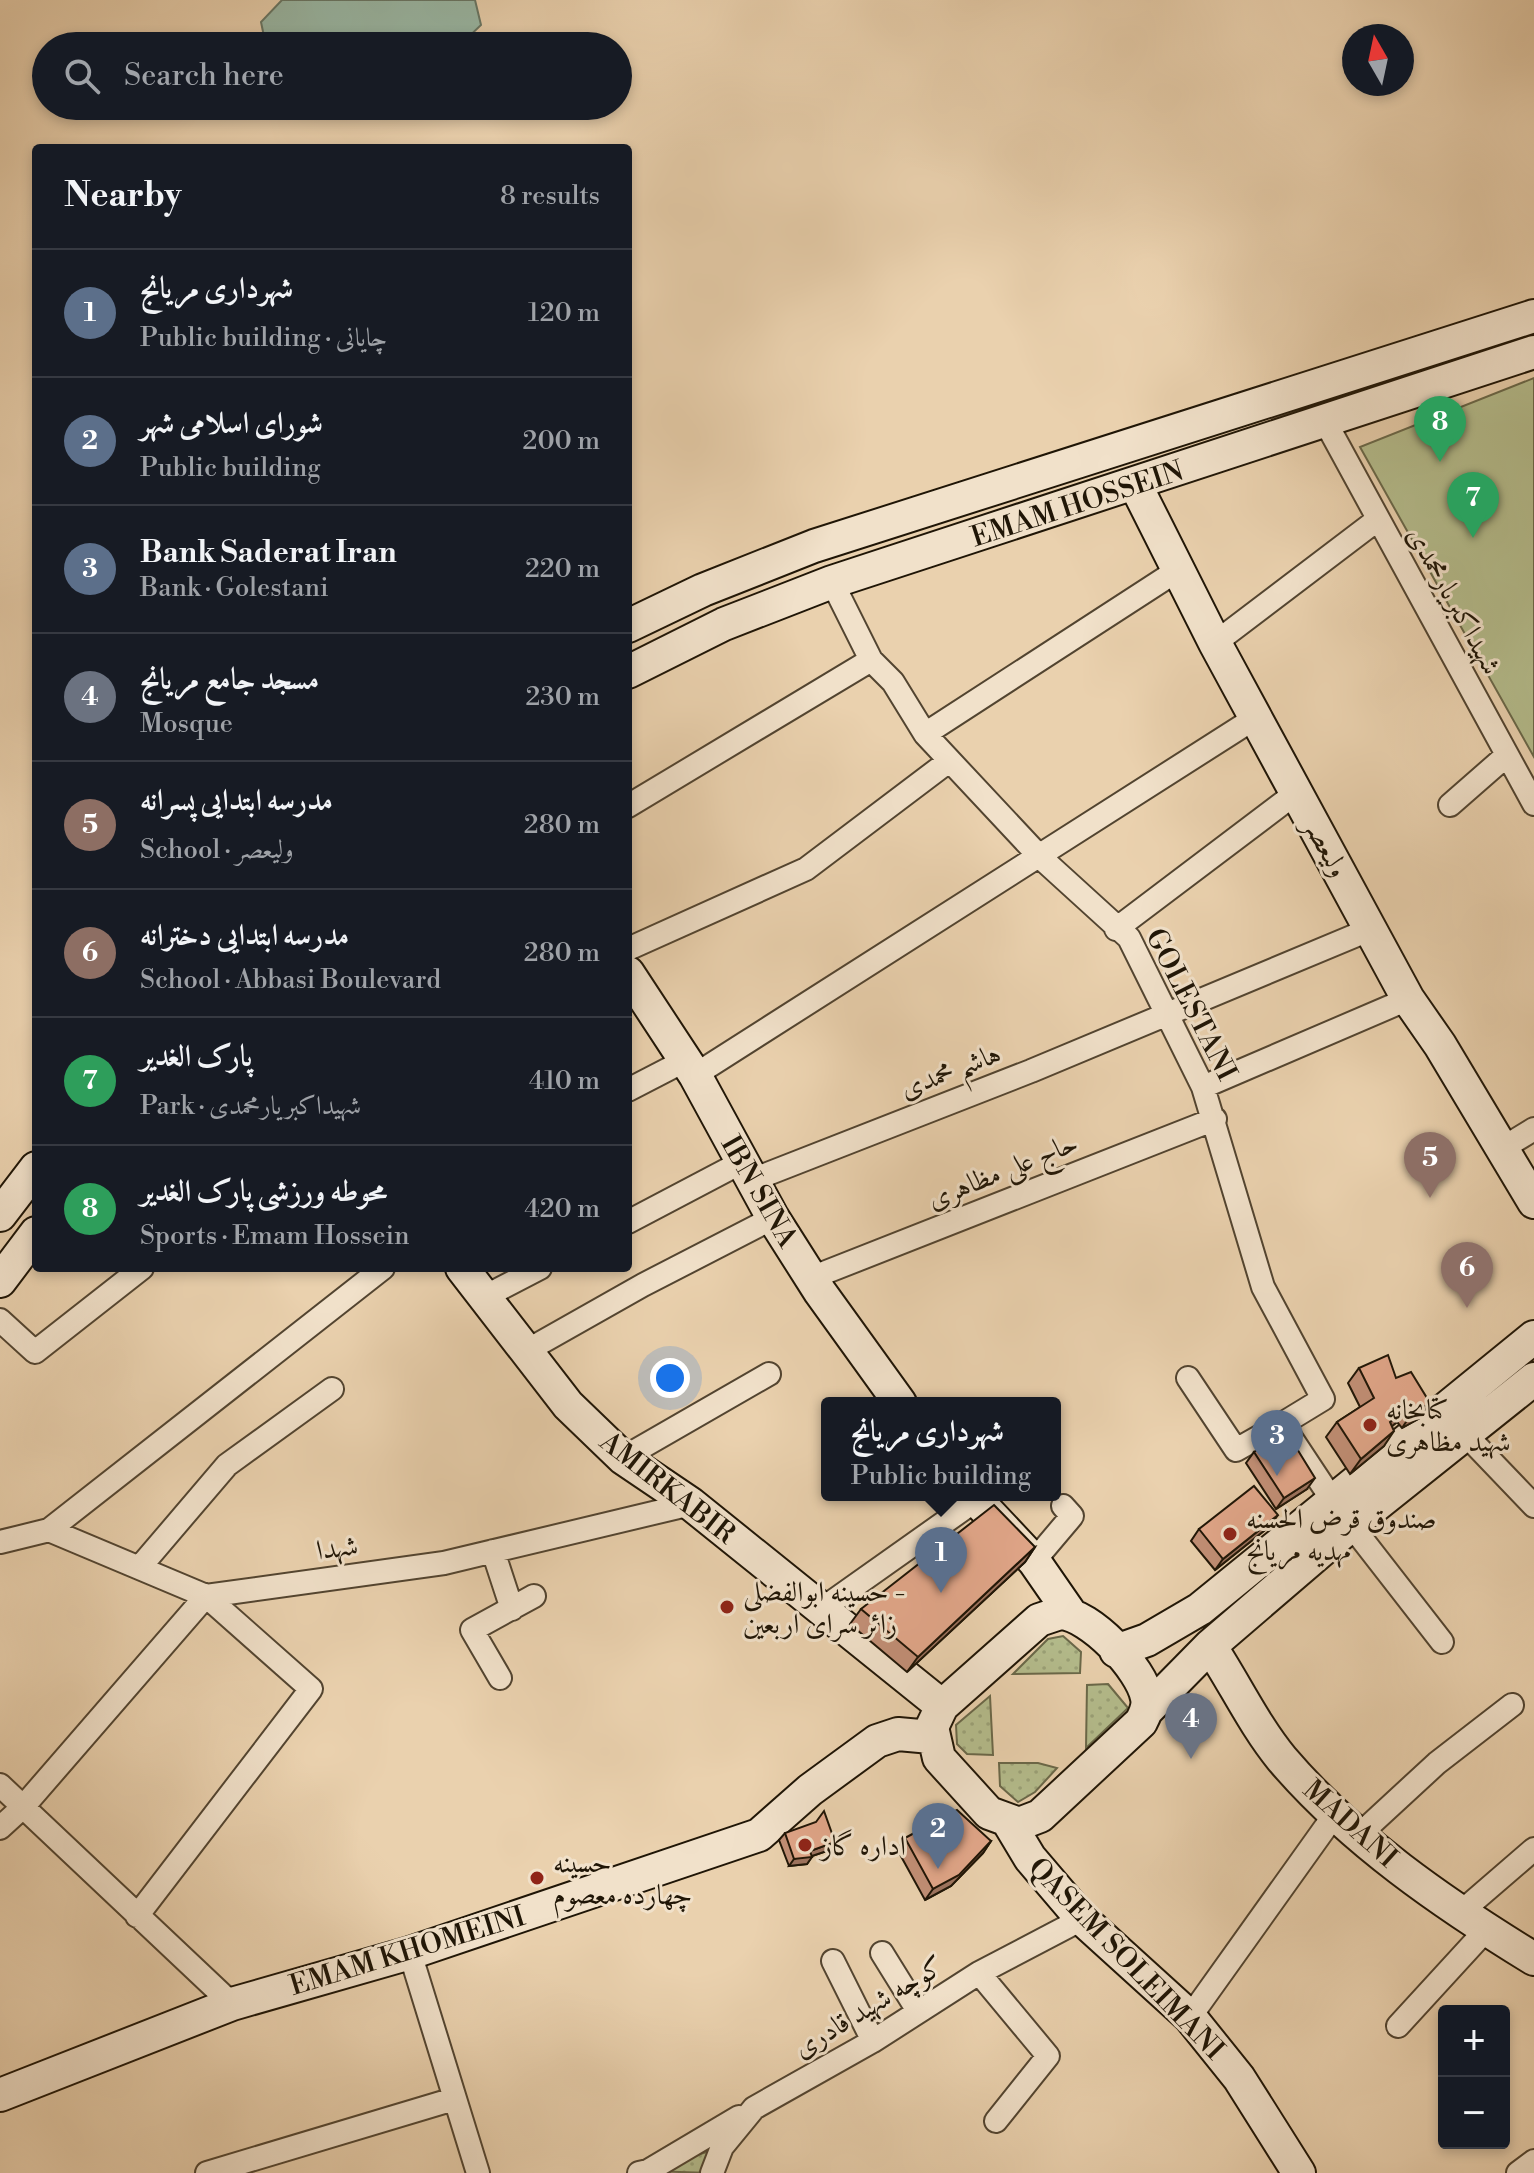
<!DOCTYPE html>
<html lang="en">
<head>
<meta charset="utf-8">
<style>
	body { margin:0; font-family:"Libre Bodoni",Amiri,serif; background:#20242c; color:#f1f3f6 }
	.controls { position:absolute; right:24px; bottom:24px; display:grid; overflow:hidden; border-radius:8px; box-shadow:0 4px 12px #0003 }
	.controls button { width:72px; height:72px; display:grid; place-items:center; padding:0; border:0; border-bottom:2px solid #363941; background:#171b24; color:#f1f3f6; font:40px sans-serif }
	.compass { position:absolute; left:1342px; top:24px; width:72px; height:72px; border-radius:50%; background:#171b24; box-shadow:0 4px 12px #0003; rotate:351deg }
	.you { position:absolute; left:670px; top:1378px; width:28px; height:28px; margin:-20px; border:6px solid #fff; border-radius:50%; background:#1a73e8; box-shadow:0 0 0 12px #1a73e833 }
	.badge { display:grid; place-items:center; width:52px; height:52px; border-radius:50%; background:#b45309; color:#fff; font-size:26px; font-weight:700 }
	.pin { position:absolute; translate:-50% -66px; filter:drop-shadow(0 2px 4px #0008) }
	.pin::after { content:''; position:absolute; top:42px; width:28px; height:24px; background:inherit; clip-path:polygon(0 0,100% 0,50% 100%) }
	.popup { position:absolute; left:821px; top:1397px; width:240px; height:104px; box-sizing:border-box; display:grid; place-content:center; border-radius:8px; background:#171b24; filter:drop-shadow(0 2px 6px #0005); font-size:26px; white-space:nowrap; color:#9ea1a6 }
	.popup b { font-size:30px; color:#f1f3f6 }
	.popup::after { content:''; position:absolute; left:50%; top:100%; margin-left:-16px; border:16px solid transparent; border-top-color:#171b24 }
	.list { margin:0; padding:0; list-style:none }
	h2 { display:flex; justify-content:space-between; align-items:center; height:104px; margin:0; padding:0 32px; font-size:34px }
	h2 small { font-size:26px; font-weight:400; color:#9ea1a6 }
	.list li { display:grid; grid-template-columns:52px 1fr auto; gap:24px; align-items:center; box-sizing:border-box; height:128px; padding:0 32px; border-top:2px solid #363941 }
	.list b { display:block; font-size:30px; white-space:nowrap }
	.list p { margin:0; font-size:26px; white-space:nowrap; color:#9ea1a6 }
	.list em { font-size:26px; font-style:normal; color:#9ea1a6 }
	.icon { flex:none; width:44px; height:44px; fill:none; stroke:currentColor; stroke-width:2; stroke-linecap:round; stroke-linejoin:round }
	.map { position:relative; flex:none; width:1534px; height:2173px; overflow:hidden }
	.search { position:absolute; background:#171b24; box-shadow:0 4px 12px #0003; left:32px; top:32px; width:600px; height:88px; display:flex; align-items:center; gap:20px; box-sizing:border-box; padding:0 28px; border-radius:44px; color:#9ea1a6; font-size:30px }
	.panel { position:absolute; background:#171b24; box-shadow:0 4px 12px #0003; left:32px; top:144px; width:600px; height:1128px; border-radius:8px }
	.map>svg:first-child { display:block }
</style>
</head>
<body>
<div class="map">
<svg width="1534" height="2173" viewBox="0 0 1534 2173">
	<defs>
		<pattern id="grass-dots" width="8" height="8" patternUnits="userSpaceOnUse" patternTransform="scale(2)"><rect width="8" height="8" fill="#b4bc8c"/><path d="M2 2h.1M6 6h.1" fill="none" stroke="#9aa177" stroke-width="1.8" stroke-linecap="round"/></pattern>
	</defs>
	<rect width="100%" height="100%" fill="#ead1ae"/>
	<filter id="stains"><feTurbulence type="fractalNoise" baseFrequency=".0025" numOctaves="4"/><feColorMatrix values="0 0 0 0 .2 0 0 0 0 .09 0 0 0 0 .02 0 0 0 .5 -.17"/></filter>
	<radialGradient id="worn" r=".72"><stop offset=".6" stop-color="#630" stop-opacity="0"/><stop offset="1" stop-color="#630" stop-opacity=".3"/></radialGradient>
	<!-- grass -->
	<path fill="url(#grass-dots)" stroke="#6a6849" stroke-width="2" d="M1063,1636L1081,1652L1080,1673L1013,1674L1048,1639Z
		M1108,1684L1128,1708L1086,1748L1087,1685Z
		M990,1696L993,1755L967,1754L957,1744L956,1725Z
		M999,1763H1038L1057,1768L1035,1792L1018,1802L1000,1786Z
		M722,2147L711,2173L648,2171Z"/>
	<!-- park -->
	<path fill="#b4bc8c" stroke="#6a6849" stroke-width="2" d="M1534,378V757L1360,447Z"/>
	<!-- water -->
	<path fill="#99b8a6" stroke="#687766" stroke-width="2" d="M282,0H475L481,25L459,46H266L261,22Z"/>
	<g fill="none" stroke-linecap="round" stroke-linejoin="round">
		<!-- street casing -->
		<g stroke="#524430" stroke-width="26">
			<path id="street" d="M1326,423L1534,804
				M832,582L871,660L893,682L925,734L1040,857L1129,938L1203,1087L1263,1287L1323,1399L1282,1424L1333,1501
				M1215,643L1377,520
				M925,734L1178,570
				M1450,805L1506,756
				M628,806L871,660
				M1116,929L1296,793
				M628,949L806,869L949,761
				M695,1075L1255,718
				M1203,1087L1408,999
				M628,1090L686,1060
				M1503,1148L1534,1129
				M752,1180L1031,1071L1371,929
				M628,1222L742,1162
				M811,1278L1215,1119
				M486,1296L540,1268
				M0,1320L35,1352L142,1268
				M528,1350L643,1285L773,1218
				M1188,1378L1236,1450L1282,1424
				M1466,1435L1534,1506
				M623,1458L769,1374
				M1351,1525L1442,1642
				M49,1530L383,1268
				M0,1542L49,1530L206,1596L444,1563L691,1504
				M493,1551L512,1609
				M1034,1561L1072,1516L1063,1506
				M140,1567L227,1465L332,1389
				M822,1609L976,1500
				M500,1678L472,1630L534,1596
				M0,1785L232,2004
				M0,1828L23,1807L206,1596L311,1689L137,1916
				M1359,1835L1437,1763L1512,1705
				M1461,1912L1534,1849
				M410,1953L478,2173
				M882,1953L918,2011
				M833,1961L873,2041
				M979,1973L1048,2056L996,2121
				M1190,2017L1335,1814
				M1398,2026L1486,1930
				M207,2173L454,2099
				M639,2173L648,2171L739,2117
				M712,2173L722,2147L754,2108L873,2041L979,1973L1082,1919
				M1518,2173L1534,2161"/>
		</g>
		<!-- secondary casing -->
		<g stroke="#1f1506" stroke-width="36">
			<path id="secondary" d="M1135,484L1215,643L1408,999L1440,1045L1534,1202
				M628,626L703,590L814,546L1534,316
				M628,672L724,624L832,582L1534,352
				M628,973L695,1075L773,1218L820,1292L900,1403
				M0,1215L36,1168
				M462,1268L568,1405L623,1458L691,1504L942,1706
				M0,1281L36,1233
				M972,1495L1034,1561L1070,1613
				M1060,1613C1090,1614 1142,1669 1147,1698C1149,1707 1145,1714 1141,1722L1040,1816L1019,1824L989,1813L939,1758L932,1727L942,1706L1039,1620Z
				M1210,1646C1234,1682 1254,1725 1282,1759C1351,1840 1444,1904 1534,1959
				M1116,1651L1147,1640L1200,1609L1534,1337
				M1147,1710L1210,1646L1351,1525L1534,1379
				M1009,1823L1030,1858L1082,1919L1190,2017L1239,2078L1299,2173
				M0,2095L232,2004L410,1953L759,1835L810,1790L877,1741L898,1734L931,1737"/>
		</g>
		<!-- street -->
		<use href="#street" stroke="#f1e1ca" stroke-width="22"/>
		<!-- secondary -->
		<use href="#secondary" stroke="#f1e1ca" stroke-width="32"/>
	</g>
	<!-- wall -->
	<path fill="#c28f76" stroke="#1f1506" stroke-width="2" d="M1359,1368L1396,1378L1420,1418L1402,1428L1397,1422L1392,1426L1384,1446L1350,1474L1326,1437L1337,1422L1360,1407L1348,1383Z
		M1254,1452L1307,1489L1276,1509L1246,1463Z
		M1270,1526L1215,1570L1191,1541L1199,1529Z
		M1035,1547L1025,1562L907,1672L850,1624L861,1609Z
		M785,1833L835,1842L830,1850L812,1856L807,1864L789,1866L779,1840Z
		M905,1838L991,1841L983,1853L951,1886L925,1900L897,1849Z"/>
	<!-- shaded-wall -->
	<path fill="#9e7460" stroke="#1f1506" stroke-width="2" d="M1430,1403L1420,1418L1402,1428L1412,1413Z
		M1408,1407L1397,1422L1379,1437L1390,1422Z
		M1394,1431L1384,1446L1350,1474L1361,1459Z
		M1315,1478L1307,1489L1276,1509L1284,1498Z
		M1278,1515L1270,1526L1215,1570L1223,1559Z
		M1035,1547L1025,1562L907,1672L918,1657Z
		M991,1841L983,1853L951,1886L925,1900L933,1889Z
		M835,1842L830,1850L809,1857H812L807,1864L789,1866L794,1859L810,1851Z"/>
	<!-- building -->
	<path fill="#e1a689" stroke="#1f1506" stroke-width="2" d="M1388,1355L1396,1378L1411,1372L1430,1403L1412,1413L1408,1407L1390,1422L1394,1431L1361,1459L1337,1422L1374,1398L1359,1368Z
		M1286,1431L1315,1478L1284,1498L1254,1452Z
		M1254,1486L1278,1515L1223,1559L1199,1529Z
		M994,1505L1035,1547L918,1657L861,1609Z
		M957,1810L991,1841L959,1875L933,1889L905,1838Z
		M824,1811L835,1842L810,1851L812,1857L794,1859L785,1833L816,1822Z"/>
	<!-- markers -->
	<g fill="#8f2418" stroke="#f1e1ca" stroke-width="3">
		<circle cx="1370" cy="1425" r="8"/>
		<circle cx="1230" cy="1534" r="8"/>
		<circle cx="727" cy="1607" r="8"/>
		<circle cx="805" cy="1845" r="8"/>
		<circle cx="537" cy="1878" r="8"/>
	</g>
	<g text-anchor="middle" stroke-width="6" stroke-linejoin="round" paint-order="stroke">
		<!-- street labels -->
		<g font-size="28" fill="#1f1506" stroke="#f1e1ca">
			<text transform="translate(1077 503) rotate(-18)" y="10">EMAM HOSSEIN</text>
			<text transform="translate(1455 600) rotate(61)" y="10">شهیداکبریارمحمدی</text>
			<text transform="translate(1327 847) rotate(61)" y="10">ولیعصر</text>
			<text transform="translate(1192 1004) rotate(63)" y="10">GOLESTANI</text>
			<text transform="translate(950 1070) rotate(-21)" y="10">هاشم محمدی</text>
			<text transform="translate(1002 1170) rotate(-22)" y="10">حاج علی مظاهری</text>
			<text transform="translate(760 1191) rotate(60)" y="10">IBN SINA</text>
			<text transform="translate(668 1487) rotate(38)" y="10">AMIRKABIR</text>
			<text transform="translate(337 1547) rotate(-8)" y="10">شهدا</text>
			<text transform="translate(1351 1823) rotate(42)" y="10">MADANI</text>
			<text transform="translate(407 1950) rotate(-17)" y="10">EMAM KHOMEINI</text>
			<text transform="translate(1127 1958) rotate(46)" y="10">QASEM SOLEIMANI</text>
			<text transform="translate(868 2006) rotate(-31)" y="10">کوچه شهید قادری</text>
		</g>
		<!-- poi labels -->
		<g font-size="28" fill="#1f1506" stroke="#f1e1ca" text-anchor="start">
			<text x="1386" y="1419">کتابخانه<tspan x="1386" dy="32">شهید مظاهری</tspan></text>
			<text x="1246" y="1528">صندوق قرض الحسنه<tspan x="1246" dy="32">مهدیه مریانج</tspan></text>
			<text x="743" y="1601">حسینه ابوالفضلی -<tspan x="743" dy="32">زائر سرای اربعین</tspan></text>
			<text x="821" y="1855">اداره گاز</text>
			<text x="553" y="1872">حسینه<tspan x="553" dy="32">چهارده معصوم</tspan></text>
		</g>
	</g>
	<rect width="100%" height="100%" filter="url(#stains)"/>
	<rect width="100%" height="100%" fill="url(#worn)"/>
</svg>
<div class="controls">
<button>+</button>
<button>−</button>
</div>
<svg class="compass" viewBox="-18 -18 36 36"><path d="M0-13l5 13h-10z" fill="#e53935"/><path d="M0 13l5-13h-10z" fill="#9ea1a6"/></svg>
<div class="you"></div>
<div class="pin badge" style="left:941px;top:1593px;background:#5c6f8a">1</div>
<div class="popup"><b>شهرداری مریانج</b>Public building</div>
<div class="pin badge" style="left:938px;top:1869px;background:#5c6f8a">2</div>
<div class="pin badge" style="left:1277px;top:1476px;background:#5c6f8a">3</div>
<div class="pin badge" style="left:1191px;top:1759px;background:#6b7280">4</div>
<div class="pin badge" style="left:1430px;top:1198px;background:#8d6e63">5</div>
<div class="pin badge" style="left:1467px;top:1308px;background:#8d6e63">6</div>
<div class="pin badge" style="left:1473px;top:538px;background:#2e9e5b">7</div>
<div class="pin badge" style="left:1440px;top:462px;background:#2e9e5b">8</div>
<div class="search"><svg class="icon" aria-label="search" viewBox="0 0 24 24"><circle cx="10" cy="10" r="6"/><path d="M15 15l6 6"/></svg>Search here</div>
<section class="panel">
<h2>Nearby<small>8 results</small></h2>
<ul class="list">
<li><span class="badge" style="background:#5c6f8a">1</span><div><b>شهرداری مریانج</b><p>Public building · چایانی</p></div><em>120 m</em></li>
<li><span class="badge" style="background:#5c6f8a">2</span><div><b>شورای اسلامی شهر</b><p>Public building</p></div><em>200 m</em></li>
<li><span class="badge" style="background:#5c6f8a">3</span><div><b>Bank Saderat Iran</b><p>Bank · Golestani</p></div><em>220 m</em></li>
<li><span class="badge" style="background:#6b7280">4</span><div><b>مسجد جامع مریانج</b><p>Mosque</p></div><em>230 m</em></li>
<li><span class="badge" style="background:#8d6e63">5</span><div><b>مدرسه ابتدایی پسرانه</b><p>School · ولیعصر</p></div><em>280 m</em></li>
<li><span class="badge" style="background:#8d6e63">6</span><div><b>مدرسه ابتدایی دخترانه</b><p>School · Abbasi Boulevard</p></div><em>280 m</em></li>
<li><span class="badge" style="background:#2e9e5b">7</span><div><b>پارک الغدیر</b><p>Park · شهیداکبریارمحمدی</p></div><em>410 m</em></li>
<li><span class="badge" style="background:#2e9e5b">8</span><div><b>محوطه ورزشی پارک الغدیر</b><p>Sports · Emam Hossein</p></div><em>420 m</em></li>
</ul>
</section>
</div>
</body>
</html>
